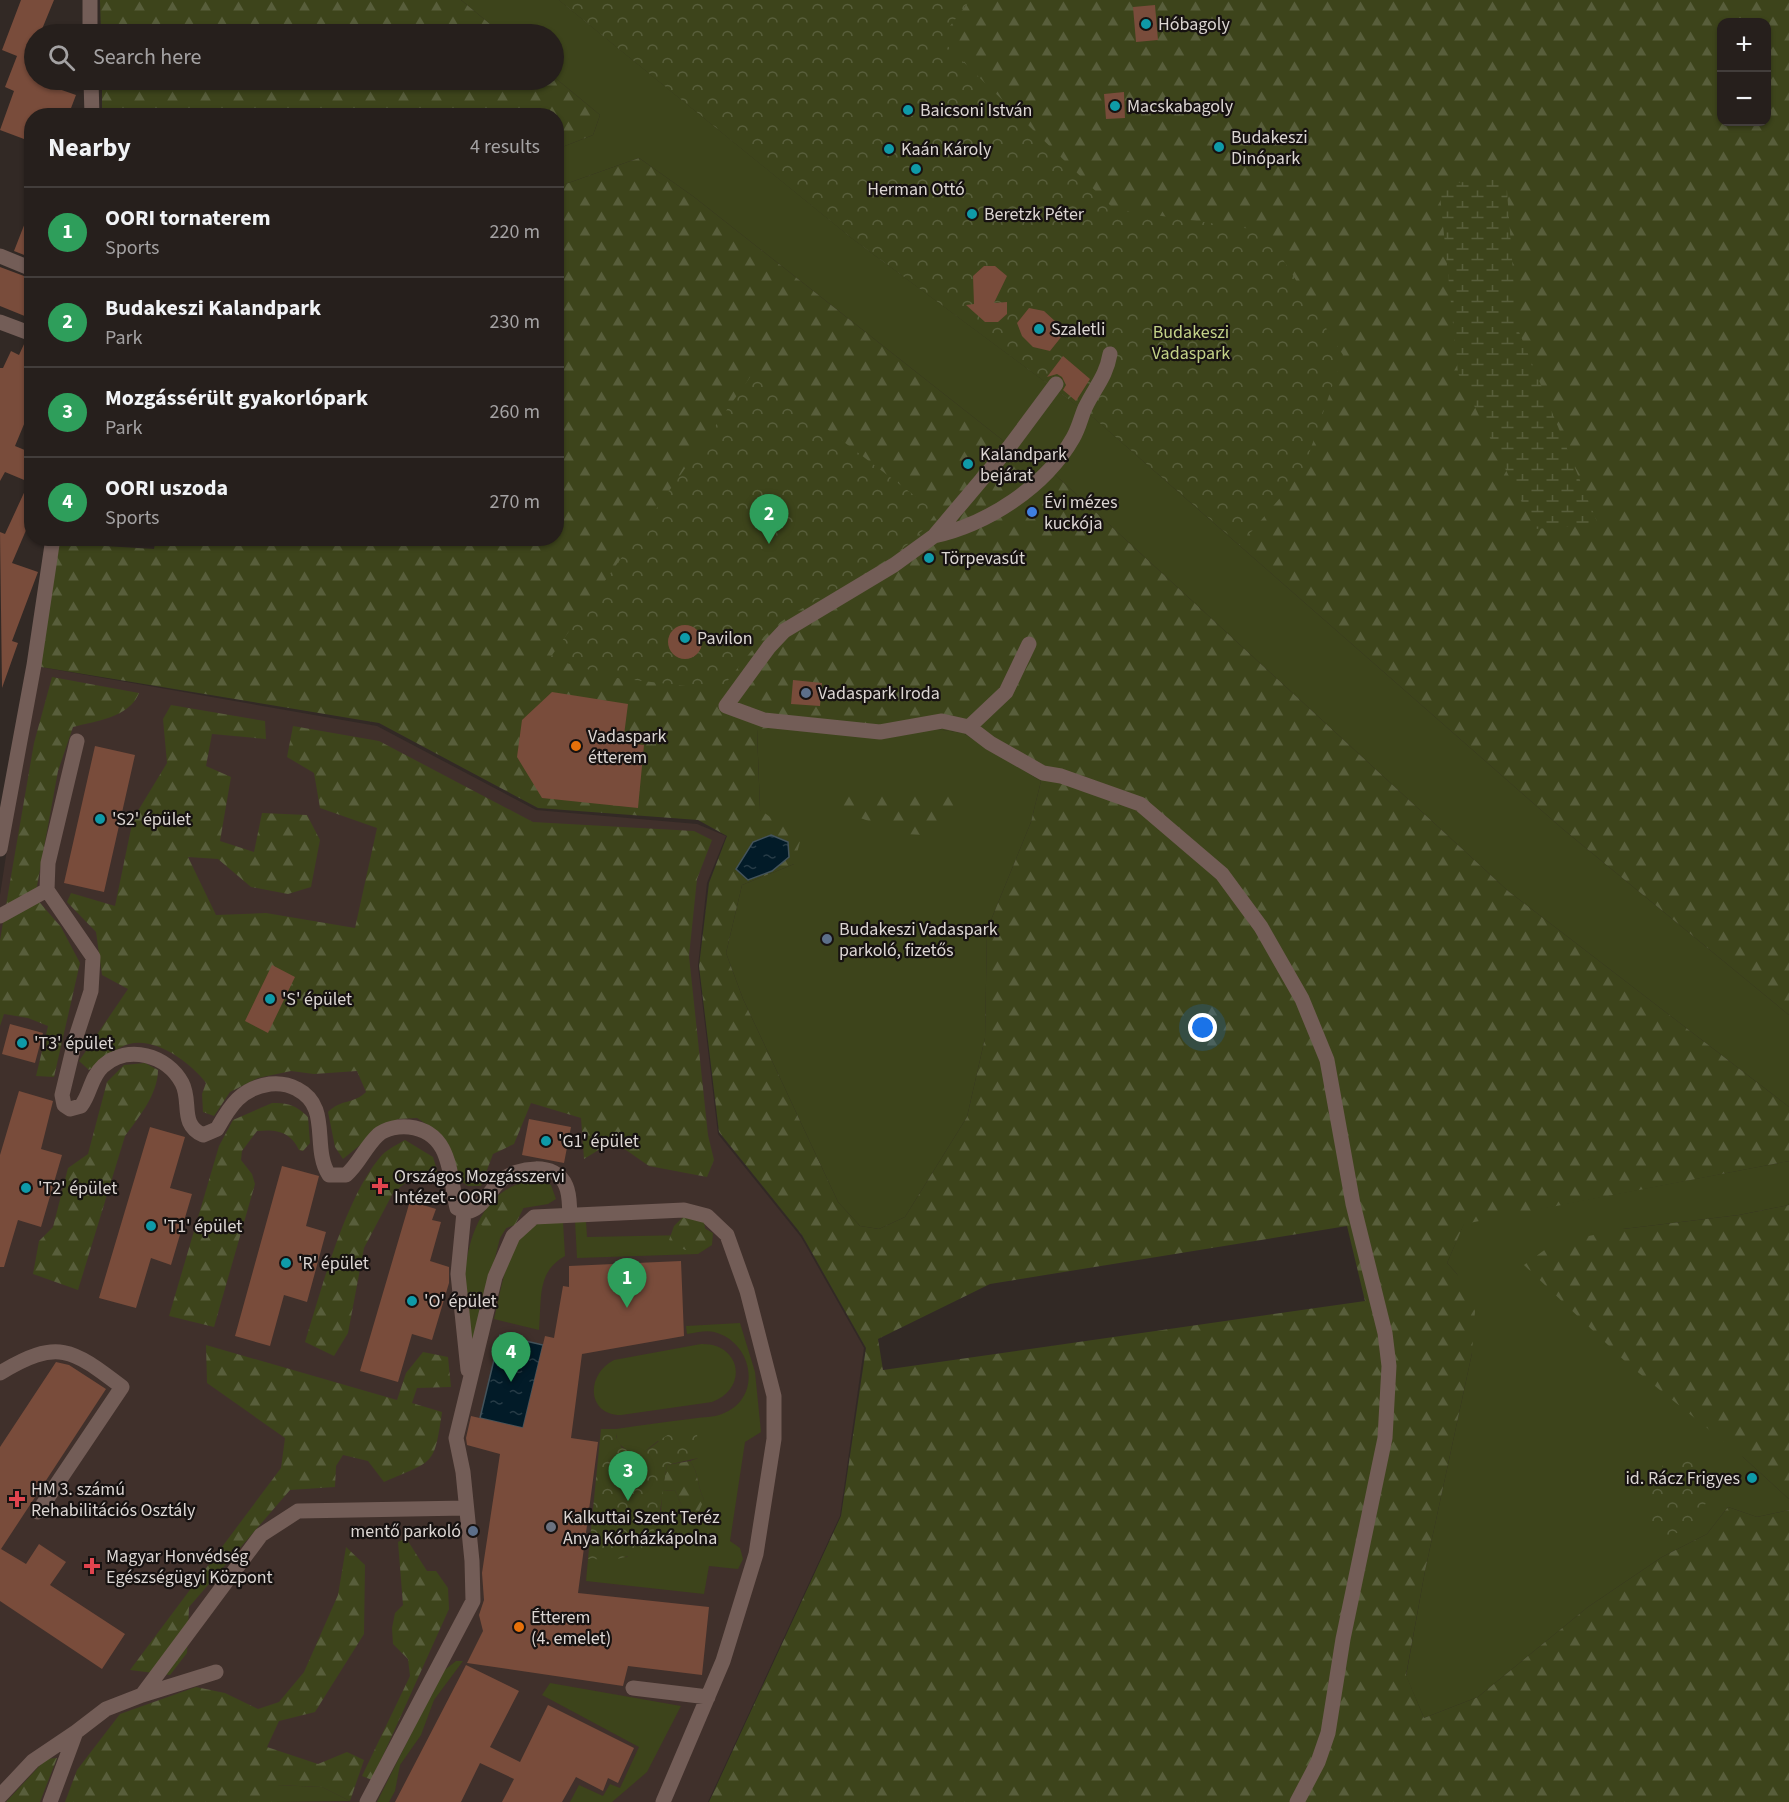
<!DOCTYPE html>
<html lang="en">
<head>
<meta charset="utf-8">
<style>
	body { margin:0; font-family:"Source Sans 3",sans-serif; background:#2e2725; color:#f1f3f6 }
	.controls { position:absolute; right:18px; top:18px; display:grid; overflow:hidden; border-radius:12px; box-shadow:0 2px 4px #0004 }
	.controls button { width:54px; height:54px; display:grid; place-items:center; padding:0; border:0; border-bottom:2px solid #423d3b; background:#261f1c; color:#f1f3f6; font:30px sans-serif }
	.you { position:absolute; left:1203px; top:1028px; width:21px; height:21px; margin:-15px; border:4px solid #fff; border-radius:50%; background:#1a73e8; box-shadow:0 0 0 9px #1a73e833 }
	.badge { display:grid; place-items:center; width:39px; height:39px; border-radius:50%; background:#f2a081; color:#fff; font-size:20px; font-weight:700 }
	.pin { position:absolute; translate:-50% -50px; filter:drop-shadow(0 2px 3px #0008) }
	.pin::after { content:''; position:absolute; top:32px; width:21px; height:18px; background:inherit; clip-path:polygon(0 0,100% 0,50% 100%) }
	.list { margin:0; padding:0; list-style:none }
	h2 { display:flex; justify-content:space-between; align-items:center; height:78px; margin:0; padding:0 24px; font-size:26px }
	h2 small { font-size:20px; font-weight:400; color:#a4a2a3 }
	.list li { display:grid; grid-template-columns:39px 1fr auto; gap:18px; align-items:center; box-sizing:border-box; height:90px; padding:0 24px; border-top:2px solid #423d3b }
	.list b { display:block; font-size:22px; white-space:nowrap }
	.list p { margin:0; font-size:20px; white-space:nowrap; color:#a4a2a3 }
	.list em { font-size:20px; font-style:normal; color:#a4a2a3 }
	.icon { flex:none; width:33px; height:33px; fill:none; stroke:currentColor; stroke-width:2; stroke-linecap:round; stroke-linejoin:round }
	.map { position:relative; flex:none; width:1789px; height:1802px; overflow:hidden }
	.search { position:absolute; background:#261f1c; box-shadow:0 2px 4px #0004; left:24px; top:24px; width:540px; height:66px; display:flex; align-items:center; gap:15px; box-sizing:border-box; padding:0 21px; border-radius:33px; color:#a4a2a3; font-size:22px }
	.panel { position:absolute; background:#261f1c; box-shadow:0 2px 4px #0004; left:24px; top:108px; width:540px; height:438px; border-radius:24px }
	.map>svg:first-child { display:block }
</style>
</head>
<body>
<div class="map">
<svg width="1789" height="1802" viewBox="0 0 1789 1802">
	<defs>
		<pattern id="forest-firs" width="22" height="20" patternUnits="userSpaceOnUse" patternTransform="scale(1.5)"><rect width="22" height="20" fill="#3d441b"/><path d="M5 1l3.5 6h-7zM16 11l3.5 6h-7z" fill="#585e3b"/></pattern>
		<pattern id="wetland-marsh" width="20" height="14" patternUnits="userSpaceOnUse" patternTransform="scale(1.5)"><rect width="20" height="14" fill="#3d441b"/><path d="M1 5h8M5 5V1M11 12h8M15 12V8" fill="none" stroke="#585e3b"/></pattern>
		<pattern id="park-crowns" width="20" height="18" patternUnits="userSpaceOnUse" patternTransform="scale(1.5)"><rect width="20" height="18" fill="#3d441b"/><path d="M2 6a3 3 0 1 1 6 0M12 15a3 3 0 1 1 6 0" fill="none" stroke="#585e3b"/></pattern>
		<pattern id="water-ripples" width="26" height="14" patternUnits="userSpaceOnUse" patternTransform="scale(1.5)"><rect width="26" height="14" fill="#021b28"/><path d="M2 4q2-2 4 0t4 0M15 11q2-2 4 0t4 0" fill="none" stroke="#263b46"/></pattern>
	</defs>
	<rect width="100%" height="100%" fill="#322925"/>
	<!-- built -->
	<path fill="#40302b" d="M35,666L377,726L536,810L697,824L726,836L707,883L698,966L718,1134L801,1237L864,1348L840,1516L708,1802H0V895Z"/>
	<!-- grass -->
	<path fill="#3d441b" d="M461,0H559L853,239L1094,418L1564,830L1789,1015V1107L1508,891L1052,472L1010,446L694,197L639,158L557,187V149L593,135L600,115L554,77V34H502Z
		M774,727L936,729L963,733L1041,781L1031,822L987,930L985,1038L967,1117L905,1217L879,1229L860,1226L838,1202L743,999L726,953L742,885L794,864L760,810L757,729Z
		M1789,1161V1205L1739,1215L1623,1229L1743,1457L1789,1499V1510L1757,1517L1728,1507L1707,1534L1662,1557L1588,1607L1478,1697L1424,1718L1406,1676L1425,1571L1472,1353L1457,1274L1447,1263L1464,1223Z
		M536,1180L551,1185L556,1199L548,1204L518,1209L500,1238L472,1350C470,1326 463,1297 465,1273C469,1229 489,1184 536,1180Z
		M575,1221H586L587,1237L688,1235L699,1225L713,1233L712,1245L698,1254L577,1258Z
		M563,1222L565,1256C536,1272 542,1300 539,1330L494,1319C501,1291 507,1239 535,1225C542,1221 555,1222 563,1222Z
		M740,1323L755,1372L761,1432L745,1442L730,1541L740,1548L743,1559L738,1569L709,1566L704,1594L586,1581L588,1559L627,1557L661,1511L662,1491L675,1490L682,1506L704,1500C697,1486 699,1473 690,1461L698,1458L658,1441L644,1452C627,1451 615,1448 616,1429C641,1425 665,1422 690,1419C699,1417 712,1418 722,1414C763,1399 754,1342 714,1332C706,1330 695,1333 687,1334L686,1326Z
		M701,1344C741,1343 749,1388 712,1402L621,1415C586,1415 586,1374 614,1360Z
		M456,1661H463L434,1700L421,1735L400,1765L395,1791L389,1802H377L442,1672Z
		M550,1683L681,1706L647,1772L612,1802H570L579,1785L603,1796L610,1784L620,1788L639,1747L542,1695Z
		M277,1785L322,1787L350,1801L277,1802Z"/>
	<!-- forest -->
	<path fill="url(#forest-firs)" fill-rule="evenodd" d="M100,0H461L502,34H101Z
		M559,0H1789V1015L1564,830L1094,418L853,239ZM1722,22H1766V122H1722Z
		M554,77L600,115L593,135L557,149L556,116L102,115V80H554Z
		M639,158L694,197L1010,446L1052,472L1508,891L1789,1107V1161L1464,1224L1447,1263L1457,1274L1475,1311L1472,1353L1425,1571L1406,1675L1424,1718L1478,1697L1588,1607L1662,1557L1707,1534L1728,1507L1757,1517L1789,1510V1802H709L841,1516L866,1348L802,1235L719,1132L699,966L709,883L727,836L698,820L538,808L379,723L35,666L57,543L154,549L156,538H556L557,187ZM774,727L936,729L963,733L1041,781L1031,822L987,930L985,1038L967,1117L905,1217L879,1229L860,1226L838,1202L743,999L726,953L742,885L794,864L801,838L760,810L757,730ZM1347,1226L1365,1301L883,1370L878,1339L990,1284Z
		M52,677L139,693C129,718 95,721 73,727L58,771L35,897L61,927L80,963L54,1077L36,1076L48,1026L28,1018L4,1014L0,1026V940L34,743Z
		M171,705L265,721L266,739L212,734L206,766L231,777L220,841L254,852L262,813L307,815L320,840L311,887L288,894L251,887L218,859L188,857L216,915L266,913L355,928L377,828L320,808L314,773L287,757L293,726L379,741L533,822L694,831L712,840L697,879L689,956L708,1135L714,1160L707,1177L649,1166L613,1141L584,1159L581,1118L531,1103L514,1144L493,1154L481,1186H468L459,1180L440,1133L417,1118L398,1119L381,1128L343,1159L335,1147L328,1112C341,1099 354,1104 366,1092L357,1071L314,1074L291,1071L258,1078L230,1092L214,1116L203,1112L202,1094L206,1083C191,1063 156,1037 129,1044C116,1047 100,1063 89,1070L79,1061L128,989L102,975L96,932L67,902L71,893L115,906L133,819L167,763L163,719Z
		M948,791L966,795L964,805L956,815L938,831L924,835L905,834L824,805L822,795Z
		M145,1063L158,1070C158,1094 139,1117 125,1136L78,1290L33,1274L39,1241L53,1227L68,1168L88,1154L107,1082L124,1065Z
		M272,1103C288,1103 296,1105 308,1117L310,1143L303,1151L299,1150C290,1131 276,1129 257,1131L242,1151L241,1160L252,1174L255,1184L214,1327L169,1316L219,1146L233,1120Z
		M405,1140L433,1157L437,1170L432,1181L416,1174L393,1193L364,1248L348,1333L334,1356L305,1342C322,1288 345,1197 382,1155C388,1149 398,1144 405,1140Z
		M520,1198L526,1203L515,1225C502,1229 489,1236 480,1223L494,1204Z
		M1789,1205V1499L1743,1457L1629,1365L1524,1265L1554,1243L1623,1229L1739,1215Z
		M683,1217L704,1221L707,1242L703,1249L685,1250L669,1240L674,1226Z
		M206,1345L397,1400L406,1373L423,1352L448,1357L451,1387L417,1388L412,1403L442,1412C434,1467 434,1460 384,1482L368,1461L343,1455L336,1466L335,1487L290,1490L189,1607L187,1653L170,1675L130,1670L281,1468L285,1438L207,1383Z
		M690,1461C699,1473 697,1486 704,1500L699,1511L689,1512L682,1506L675,1490L662,1491L667,1465Z
		M406,1538L427,1571H436L448,1588L449,1609L372,1780L362,1776L410,1676L408,1659L393,1644L392,1628L395,1613L403,1605L398,1542Z
		M346,1547L365,1565L364,1634L315,1712L279,1721L267,1747L318,1764L347,1752L364,1760L350,1801L322,1787L278,1785L277,1802H65L77,1770L120,1714L196,1687L225,1693L258,1709L279,1702L304,1672L338,1595Z
		M57,1758L40,1802H6L46,1759Z"/>
	<!-- wetland -->
	<path fill="url(#wetland-marsh)" d="M1506,177L1517,327L1598,524L1535,529L1458,373L1439,185Z"/>
	<!-- park -->
	<path fill="url(#park-crowns)" d="M559,0H970L940,39L1114,209L1265,231L1343,355L1303,471L1240,545L1094,418L853,239Z
		M753,373L936,512C909,561 823,591 778,624C758,639 737,670 720,690L617,678L550,658Z
		M601,1429H616V1437L622,1448L644,1452C662,1441 673,1424 697,1431L698,1458L667,1465C660,1497 664,1546 625,1557C614,1561 600,1559 588,1559Z
		M1680,1455L1699,1468L1711,1492L1695,1526L1650,1543L1651,1494L1664,1462Z"/>
	<!-- water -->
	<path fill="url(#water-ripples)" stroke="#43535b" stroke-width="1.5" d="M771,835L788,842L789,857L772,871L748,880L736,869L753,842Z
		M500,1335L543,1345L523,1428L480,1418Z"/>
	<!-- building -->
	<path fill="#794c3b" d="M21,0H54L40,34H34V80H59L56,88L76,95L68,116H32V142L0,130L14,91L5,87L17,56L2,50Z
		M1155,5L1158,40L1136,42L1133,7Z
		M1124,92L1125,118L1106,119L1104,94Z
		M30,210L32,211V258L14,251Z
		M984,266H995L1007,276L994,303L1007,302V314L998,322H985L966,305L974,304L973,276Z
		M0,267L32,279V319L0,306Z
		M1029,308L1044,311L1056,322L1062,336L1050,351L1033,347L1022,336L1017,323Z
		M25,342L32,343V405L15,446L32,453V530L27,528L12,563L38,572L12,641L18,643L2,688L0,532L5,534L29,482L5,472L0,481V368H3L11,351L19,355Z
		M1063,356L1090,379L1076,401L1063,390L1066,385L1062,377L1057,374L1047,377Z
		M668 642a17 17 0 1 1 34 0a17 17 0 1 1-34 0Z
		M793,680L822,683L820,706L791,704Z
		M552,692L628,704L623,743L644,745L638,808L542,798L517,757L522,720Z
		M95,746L135,755L104,892L64,883Z
		M272,965L295,977L268,1033L245,1021Z
		M10,1024L43,1033L35,1063L2,1054Z
		M19,1091L53,1101L41,1149L62,1155L41,1227L18,1220L4,1267H0V1155Z
		M529,1119L571,1127L564,1163L522,1155Z
		M150,1127L185,1137L170,1188L192,1194L171,1265L151,1258L136,1308L99,1298Z
		M282,1166L319,1176L306,1226L326,1232L307,1302L284,1295L270,1346L235,1336Z
		M410,1201L436,1209L432,1220L441,1222L430,1261L449,1267V1283L432,1340L412,1334L398,1382L360,1371Z
		M681,1261L684,1336L582,1354L571,1438L598,1442L578,1593L709,1607L702,1675L628,1666L623,1686L467,1663L483,1631L479,1615L484,1600L482,1573L500,1454L467,1445L466,1438L471,1416L523,1428L545,1336L554,1338L563,1286L569,1287V1266Z
		M56,1362L69,1365L106,1389L1,1549L26,1564L39,1544L66,1562L50,1585L125,1634L102,1669L0,1601V1447Z
		M466,1665L519,1691L490,1747L520,1762L548,1705L634,1748L618,1783L608,1778L603,1791L576,1777L562,1802H502L514,1779L480,1763L461,1802H395Z"/>
	<g fill="none" stroke-linecap="round" stroke-linejoin="round">
		<!-- minor -->
		<path stroke="#735d57" stroke-width="15" d="M90,0V34
			M91,80L92,116
			M0,256L32,269
			M0,322L32,334
			M1056,384L1010,446L934,536L894,565L784,631L769,647L726,706L764,720L880,732L942,721L969,727L990,743L1043,773L1061,776L1140,804L1222,874L1261,927L1302,999L1327,1060L1353,1204L1385,1333L1389,1366L1385,1438L1343,1639L1328,1733L1318,1762L1297,1802
			M934,536C988,524 1045,487 1073,438C1079,428 1081,417 1085,408C1095,387 1106,377 1110,354
			M969,727L1006,692L1029,644
			M77,741L48,863L47,890L93,957L91,991L76,1037L62,1095L64,1105L70,1109L81,1106C91,1093 90,1078 103,1066C128,1044 167,1055 182,1083C192,1102 179,1124 203,1135L217,1129C230,1106 241,1088 270,1084C279,1083 288,1084 297,1089C332,1107 311,1147 329,1175H346C359,1164 365,1147 378,1135C386,1128 399,1126 409,1127C452,1132 449,1175 457,1208C462,1210 465,1213 470,1211C483,1207 490,1190 500,1181C517,1167 556,1161 566,1186C570,1195 569,1205 570,1214
			M0,849L34,665L53,538
			M0,916L47,890
			M464,1212L458,1274L468,1370
			M0,1373C58,1338 72,1349 122,1387L38,1512
			M633,1688L708,1697
			M142,1695L216,1672
			M0,1796L33,1761L76,1732
			M50,1802L76,1732L106,1709L142,1695L261,1535L298,1511L466,1508
			M367,1802L473,1601L472,1561L463,1472L456,1438L495,1277L513,1236L534,1217L684,1210L707,1216L727,1235L747,1291L774,1396V1439L756,1554L723,1661L663,1802"/>
	</g>
	<!-- markers -->
	<g fill="#0f9aa8" stroke="#171211" stroke-width="2">
		<circle cx="1146" cy="24" r="6"/>
		<circle cx="1115" cy="106" r="6"/>
		<circle cx="908" cy="110" r="6"/>
		<circle cx="1219" cy="147" r="6"/>
		<circle cx="889" cy="149" r="6"/>
		<circle cx="916" cy="169" r="6"/>
		<circle cx="972" cy="214" r="6"/>
		<circle cx="1039" cy="329" r="6"/>
		<circle cx="968" cy="464" r="6"/>
		<circle cx="929" cy="558" r="6"/>
		<circle cx="685" cy="638" r="6"/>
		<circle cx="100" cy="819" r="6"/>
		<circle cx="270" cy="999" r="6"/>
		<circle cx="22" cy="1043" r="6"/>
		<circle cx="546" cy="1141" r="6"/>
		<circle cx="26" cy="1188" r="6"/>
		<circle cx="151" cy="1226" r="6"/>
		<circle cx="286" cy="1263" r="6"/>
		<circle cx="412" cy="1301" r="6"/>
		<circle cx="1752" cy="1478" r="6"/>
	</g>
	<circle fill="#3f7fe0" stroke="#171211" stroke-width="2" cx="1032" cy="512" r="6"/>
	<g fill="#5c6f8a" stroke="#171211" stroke-width="2">
		<circle cx="806" cy="693" r="6"/>
		<circle cx="827" cy="939" r="6"/>
		<circle cx="473" cy="1531" r="6"/>
	</g>
	<g fill="#e8710a" stroke="#171211" stroke-width="2">
		<circle cx="576" cy="746" r="6"/>
		<circle cx="519" cy="1627" r="6"/>
	</g>
	<g fill="#e0444e" stroke="#171211" stroke-width="2">
		<path d="M377 1177h6v6h6v6h-6v6h-6v-6h-6v-6h6z"/>
		<path d="M14 1490h6v6h6v6h-6v6h-6v-6h-6v-6h6z"/>
		<path d="M89 1557h6v6h6v6h-6v6h-6v-6h-6v-6h6z"/>
	</g>
	<circle fill="#6b7280" stroke="#171211" stroke-width="2" cx="551" cy="1527" r="6"/>
	<g text-anchor="middle" stroke-width="4.5" stroke-linejoin="round" paint-order="stroke">
		<!-- poi labels -->
		<g font-size="18" fill="#dcd6d3" stroke="#171211" text-anchor="start">
			<text x="1158" y="30">Hóbagoly</text>
			<text x="1127" y="112">Macskabagoly</text>
			<text x="920" y="116">Baicsoni István</text>
			<text x="1231" y="143">Budakeszi<tspan x="1231" dy="21">Dinópark</tspan></text>
			<text x="901" y="155">Kaán Károly</text>
			<text x="916" y="195" text-anchor="middle">Herman Ottó</text>
			<text x="984" y="220">Beretzk Péter</text>
			<text x="1051" y="335">Szaletli</text>
			<text x="980" y="460">Kalandpark<tspan x="980" dy="21">bejárat</tspan></text>
			<text x="1044" y="508">Évi mézes<tspan x="1044" dy="21">kuckója</tspan></text>
			<text x="941" y="564">Törpevasút</text>
			<text x="697" y="644">Pavilon</text>
			<text x="818" y="699">Vadaspark Iroda</text>
			<text x="588" y="742">Vadaspark<tspan x="588" dy="21">étterem</tspan></text>
			<text x="112" y="825">'S2' épület</text>
			<text x="839" y="935">Budakeszi Vadaspark<tspan x="839" dy="21">parkoló, fizetős</tspan></text>
			<text x="282" y="1005">'S' épület</text>
			<text x="34" y="1049">'T3' épület</text>
			<text x="558" y="1147">'G1' épület</text>
			<text x="394" y="1182">Országos Mozgásszervi<tspan x="394" dy="21">Intézet - OORI</tspan></text>
			<text x="38" y="1194">'T2' épület</text>
			<text x="163" y="1232">'T1' épület</text>
			<text x="298" y="1269">'R' épület</text>
			<text x="424" y="1307">'O' épület</text>
			<text x="1740" y="1484" text-anchor="end">id. Rácz Frigyes</text>
			<text x="31" y="1495">HM 3. számú<tspan x="31" dy="21">Rehabilitációs Osztály</tspan></text>
			<text x="563" y="1523">Kalkuttai Szent Teréz<tspan x="563" dy="21">Anya Kórházkápolna</tspan></text>
			<text x="461" y="1537" text-anchor="end">mentő parkoló</text>
			<text x="106" y="1562">Magyar Honvédség<tspan x="106" dy="21">Egészségügyi Központ</tspan></text>
			<text x="531" y="1623">Étterem<tspan x="531" dy="21">(4. emelet)</tspan></text>
		</g>
		<!-- park labels -->
		<g font-size="18" fill="#c3d288" stroke="#171211">
			<text x="1191" y="338">Budakeszi<tspan x="1191" dy="21">Vadaspark</tspan></text>
		</g>
	</g>
</svg>
<div class="controls">
<button>+</button>
<button>−</button>
</div>
<div class="you"></div>
<div class="pin badge" style="left:627px;top:1308px;background:#2e9e5b">1</div>
<div class="pin badge" style="left:769px;top:544px;background:#2e9e5b">2</div>
<div class="pin badge" style="left:628px;top:1501px;background:#2e9e5b">3</div>
<div class="pin badge" style="left:511px;top:1382px;background:#2e9e5b">4</div>
<div class="search"><svg class="icon" aria-label="search" viewBox="0 0 24 24"><circle cx="10" cy="10" r="6"/><path d="M15 15l6 6"/></svg>Search here</div>
<section class="panel">
<h2>Nearby<small>4 results</small></h2>
<ul class="list">
<li><span class="badge" style="background:#2e9e5b">1</span><div><b>OORI tornaterem</b><p>Sports</p></div><em>220 m</em></li>
<li><span class="badge" style="background:#2e9e5b">2</span><div><b>Budakeszi Kalandpark</b><p>Park</p></div><em>230 m</em></li>
<li><span class="badge" style="background:#2e9e5b">3</span><div><b>Mozgássérült gyakorlópark</b><p>Park</p></div><em>260 m</em></li>
<li><span class="badge" style="background:#2e9e5b">4</span><div><b>OORI uszoda</b><p>Sports</p></div><em>270 m</em></li>
</ul>
</section>
</div>
</body>
</html>
